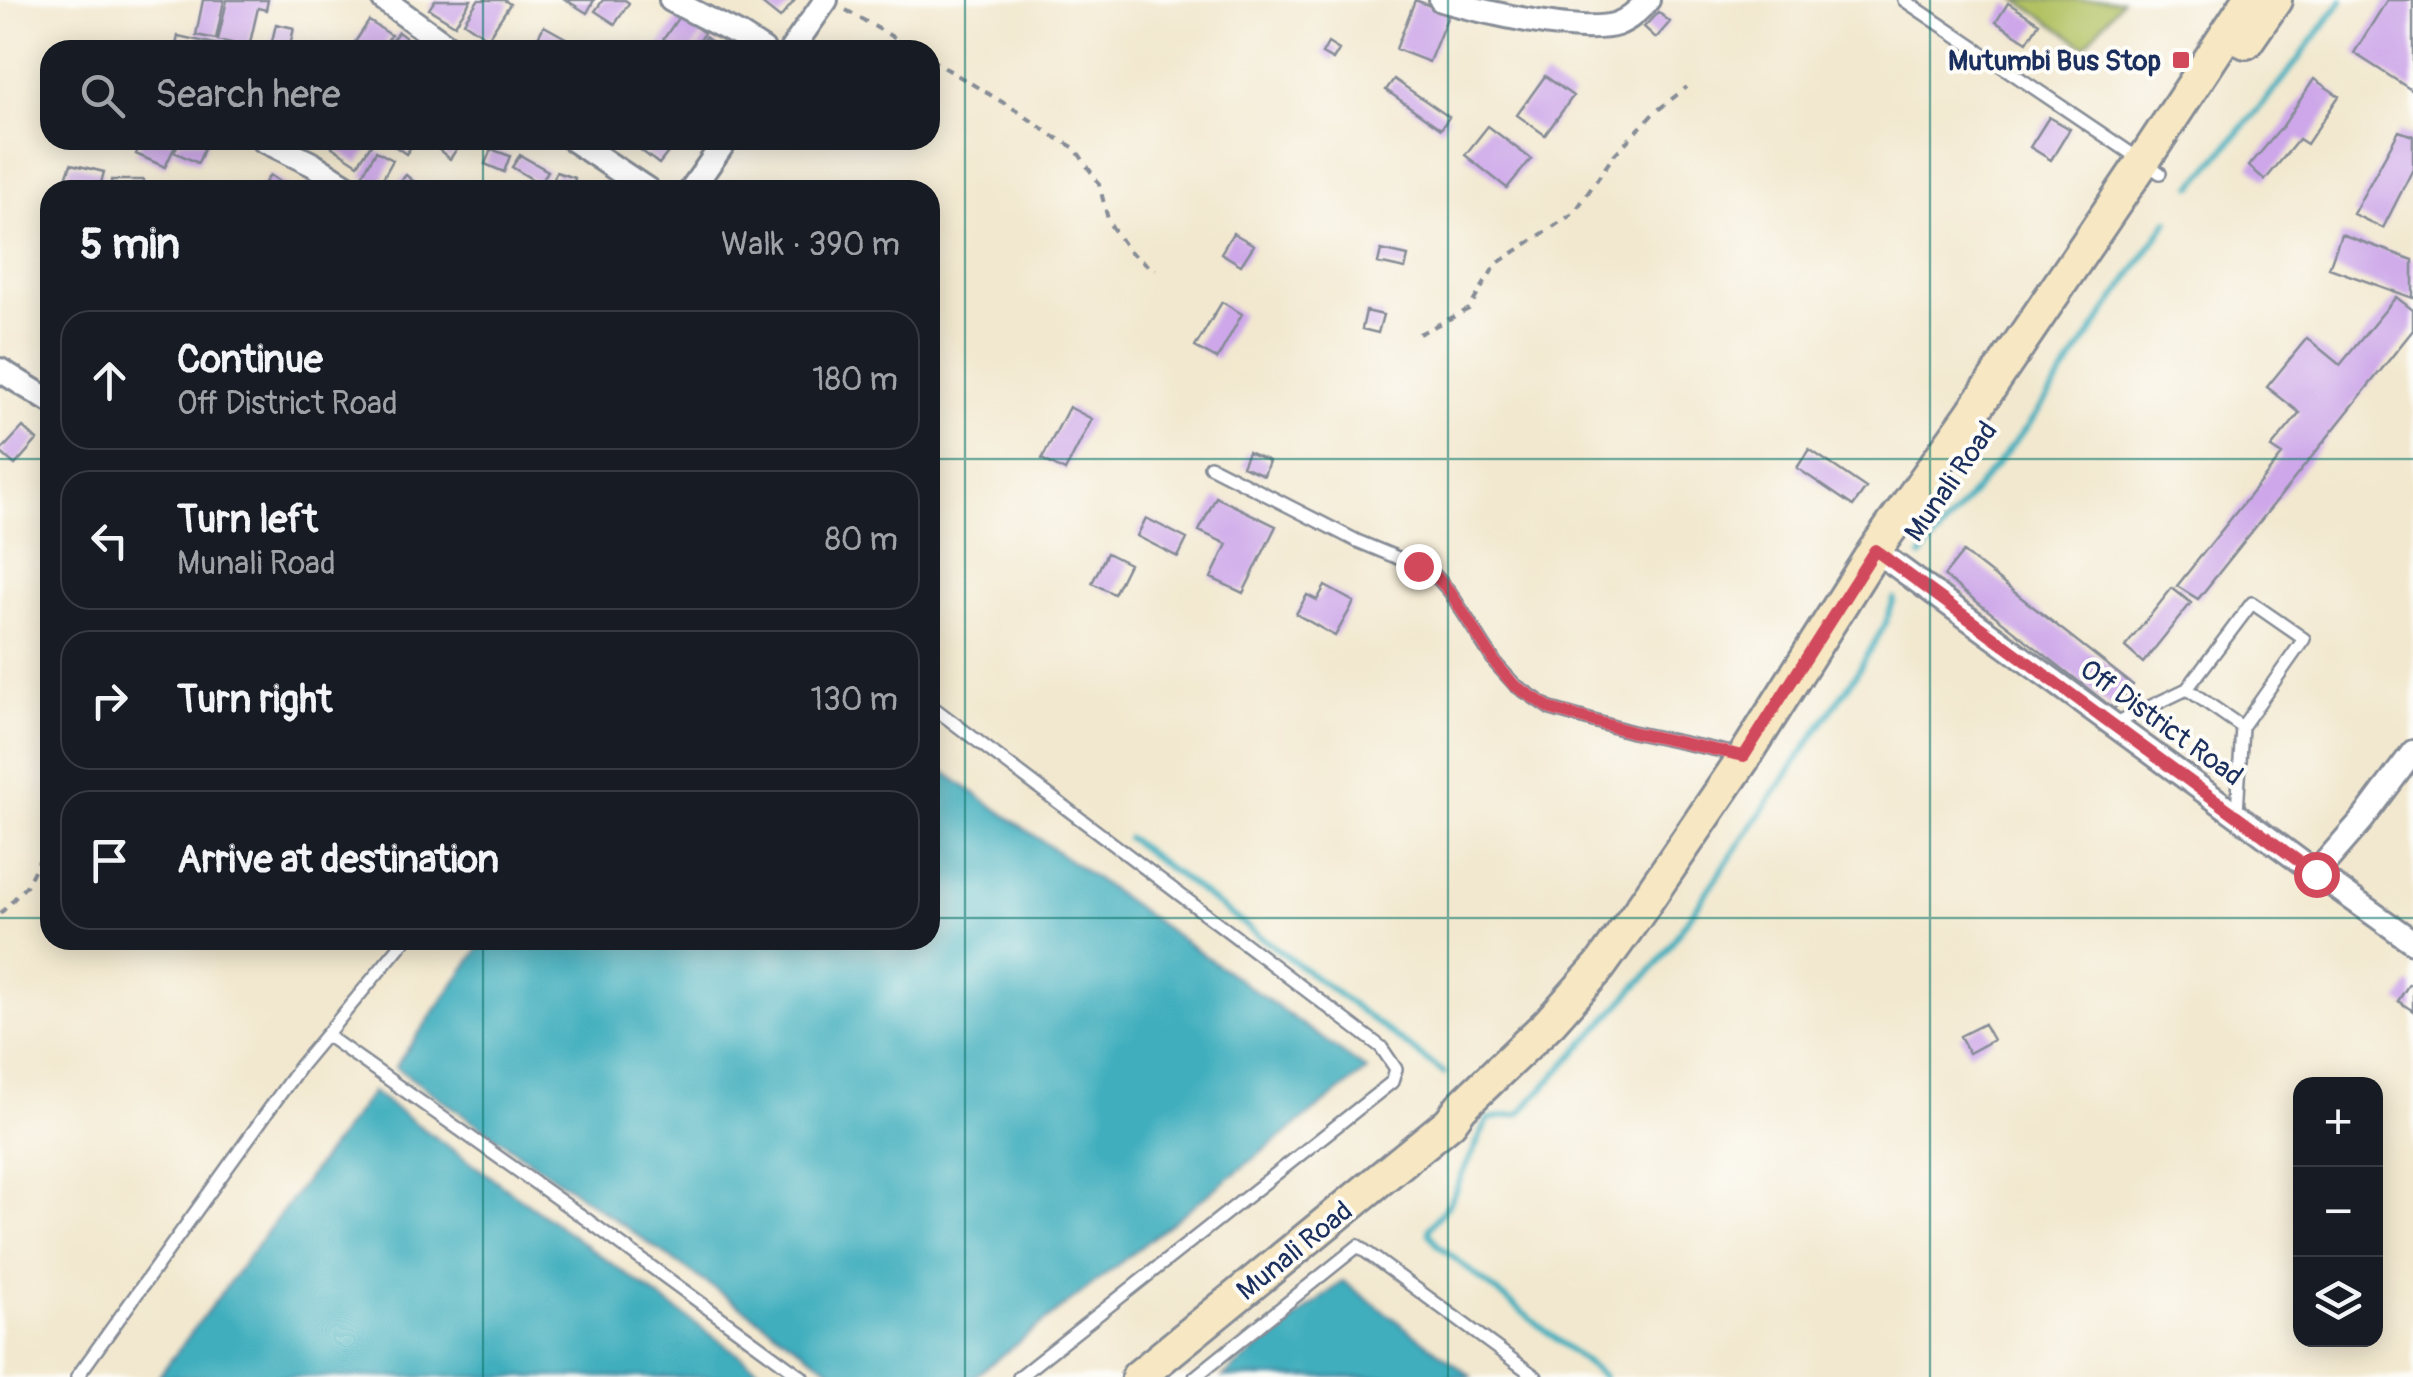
<!DOCTYPE html>
<html lang="en">
<head>
<meta charset="utf-8">
<style>
	body { margin:0; font-family:Pangolin,sans-serif; background:#20242c; color:#f1f3f6 }
	.controls { position:absolute; right:30px; bottom:30px; display:grid; overflow:hidden; border-radius:20px; box-shadow:0 5px 25px #0003 }
	.controls button { width:90px; height:90px; display:grid; place-items:center; padding:0; border:0; border-bottom:2px solid #363941; background:#171b24; color:#f1f3f6; font:50px sans-serif }
	.stop { position:absolute; width:30px; height:30px; margin:-22px; border:8px solid #d1495b; border-radius:50%; background:#fff }
	.stop.end { background:#d1495b; border-color:#fff; box-shadow:0 2px 10px #0008 }
	.list { margin:0; padding:0; list-style:none }
	h2 { display:flex; justify-content:space-between; align-items:center; height:130px; margin:0; padding:0 40px; font-size:42px }
	h2 small { font-size:32px; font-weight:400; color:#9ea1a6 }
	.list li { display:grid; grid-template-columns:65px 1fr auto; gap:30px; align-items:center; box-sizing:border-box; height:140px; margin:0 20px 20px; padding:0 20px; border:2px solid #363941; border-radius:30px }
	.list b { display:block; font-size:38px; white-space:nowrap }
	.list p { margin:0; font-size:32px; white-space:nowrap; color:#9ea1a6 }
	.list em { font-size:32px; font-style:normal; color:#9ea1a6 }
	.icon { flex:none; width:55px; height:55px; fill:none; stroke:currentColor; stroke-width:2; stroke-linecap:round; stroke-linejoin:round }
	.map { position:relative; flex:none; width:2413px; height:1377px; overflow:hidden }
	.search { position:absolute; background:#171b24; box-shadow:0 5px 25px #0003; left:40px; top:40px; width:900px; height:110px; display:flex; align-items:center; gap:25px; box-sizing:border-box; padding:0 35px; border-radius:30px; color:#9ea1a6; font-size:38px }
	.panel { position:absolute; background:#171b24; box-shadow:0 5px 25px #0003; left:40px; top:180px; width:900px; height:770px; border-radius:30px }
	.map>svg:first-child { display:block }
</style>
</head>
<body>
<div class="map">
<svg width="2413" height="1377" viewBox="0 0 2413 1377">
	<rect width="100%" height="100%" fill="#fdfcf7"/>
	<filter id="ink" filterUnits="userSpaceOnUse"><feTurbulence type="fractalNoise" baseFrequency=".01" numOctaves="2"/><feDisplacementMap in="SourceGraphic" scale="20" xChannelSelector="R" yChannelSelector="G"/><feConvolveMatrix kernelMatrix="1 2 1 2 8 2 1 2 1" color-interpolation-filters="sRGB"/></filter>
	<filter id="wash" filterUnits="userSpaceOnUse"><feTurbulence type="fractalNoise" baseFrequency=".0048" numOctaves="4" result="noise"/><feDisplacementMap in="SourceGraphic" scale="40" xChannelSelector="R" yChannelSelector="G"/><feGaussianBlur stdDeviation="2.25" result="paint"/><feColorMatrix in="noise" values="0 0 0 0 0 0 0 0 0 0 0 0 0 0 0 0 0 1.4 0 .05"/><feComposite in="paint" operator="in"/></filter>
	<g filter="url(#wash)">
		<rect width="100%" height="100%" fill="#f2e8cf"/>
		<!-- green -->
		<path fill="#b2c264" stroke="#667861" stroke-width="2.5" d="M2017,0H2122L2085,46Z"/>
		<!-- water -->
		<path fill="#40aebd" stroke="#2e6e8e" stroke-width="2.5" d="M930,762L1367,1070L974,1377H842L395,1067L485,940H930Z
			M372,1092L770,1377H158Z
			M1343,1281L1472,1377H1223Z"/>
		<g fill="none" stroke-linecap="round" stroke-linejoin="round">
			<!-- stream -->
			<path stroke="#40aebd" stroke-width="6" d="M2193,186L2283,80L2342,0
				M1921,556L2027,427L2168,221
				M1128,838L1444,1073
				M1604,1377L1439,1246L1429,1234V1228L1450,1202L1488,1119L1519,1114L1658,963L1855,676L1886,623L1894,599"/>
		</g>
		<g id="blocks">
			<!-- building -->
			<path fill="#cda7e9" d="M203,0H224L216,39L196,35Z
				M227,0H268L266,10L258,8L249,47L218,40Z
				M435,0H471L455,25L429,9Z
				M478,0H504L510,4L488,38L464,22Z
				M566,0H594L587,13Z
				M603,0H625L629,3L615,24L595,11Z
				M762,0H795L780,18L760,2Z
				M1415,0L1449,13L1429,62L1396,49Z
				M2387,0H2413V91L2354,53Z
				M2008,3L2039,23L2027,42L1996,22Z
				M1658,12L1670,22L1656,38L1644,27Z
				M680,15L704,33L692,50H656Z
				M369,21L391,35L381,50H367L355,42Z
				M276,24L294,28L289,50H270Z
				M544,26L571,41L566,50H531Z
				M398,32L422,50H385Z
				M178,36L219,45V50H175Z
				M705,37L723,50H696Z
				M1328,43L1339,50L1333,60L1322,54Z
				M1545,76L1573,96L1545,135L1517,115Z
				M1394,79L1449,117L1441,129L1386,90Z
				M2314,79L2339,96L2307,144L2299,139L2265,180L2249,166L2283,126Z
				M2049,117L2070,129L2051,160L2030,147Z
				M1488,126L1531,159L1507,188L1465,155Z
				M2399,131L2413,136V169L2383,228L2353,214Z
				M142,140H178L165,167L136,154Z
				M180,140H208L198,163L174,152Z
				M337,140H374L358,164L332,147Z
				M386,140H416L406,154Z
				M427,140H463L450,159Z
				M638,140H678L659,164L634,145Z
				M491,149L510,156L504,172L485,164Z
				M376,151L393,160L379,185L362,176Z
				M520,155L548,171L540,184L512,167Z
				M71,164L104,172L99,190H62Z
				M556,172L575,178L573,190H551Z
				M270,175L292,190H260Z
				M406,175L424,190H392Z
				M312,178L337,190H306Z
				M111,180H144V190H111Z
				M1233,233L1254,245L1241,265L1221,253Z
				M2341,234L2413,260V298L2329,268Z
				M1381,250L1408,256L1405,269L1378,263Z
				M2396,297L2413,310V330L2198,599L2177,586L2282,455L2271,448L2300,413L2267,387L2307,338L2340,365Z
				M1222,302L1242,314L1217,359L1195,347Z
				M1366,311L1383,315L1378,333L1362,329Z
				M1069,407L1092,419L1065,471L1042,459Z
				M23,427L37,440L15,465L0,452Z
				M1809,449L1866,488L1853,506L1797,468Z
				M1248,452L1269,461L1264,475L1242,466Z
				M1216,497L1276,526L1243,593L1211,578L1227,544L1199,531Z
				M1146,518L1187,539L1178,557L1137,536Z
				M1963,552L2133,685L2114,709L1944,576Z
				M1107,553L1129,564L1114,594L1092,583Z
				M1325,586L1354,602L1335,636L1296,614L1307,595L1317,600Z
				M2172,588L2191,603L2143,663L2125,647Z
				M2409,984L2413,986V1011L2398,1001Z
				M1984,1024L1993,1040L1969,1053L1960,1036Z"/>
		</g>
	</g>
	<g filter="url(#ink)">
		<use href="#blocks" fill-opacity="0" stroke="#868c96" stroke-width="2.5"/>
		<g fill="none" stroke-linecap="round" stroke-linejoin="round">
			<!-- lane casing -->
			<g stroke="#868c96" stroke-width="16">
				<path id="lane" d="M1904,0L2160,173
					M1210,466L1357,541L1432,572L1450,592L1496,664L1515,685L1551,709L1632,732L1741,755
					M2187,689L2242,727
					M930,705L1381,1047L1396,1069L1392,1082L1019,1377
					M2114,724L2187,689L2252,603L2304,639L2242,727L2237,813
					M326,1035L586,1219L802,1377
					M77,1377L301,1065L405,940
					M1195,1377L1358,1246L1536,1377"/>
			</g>
			<!-- street casing -->
			<g stroke="#868c96" stroke-width="28">
				<path id="street" d="M384,0L453,50
					M671,0L741,36L763,50
					M1441,0C1480,11 1581,36 1617,24C1630,19 1639,10 1648,0
					M791,50L826,0
					M263,140L312,164L353,190
					M573,140L648,190
					M691,190L726,140
					M0,370L50,401
					M1875,550L2316,873L2413,942
					M2316,873L2363,819L2413,752"/>
			</g>
			<!-- secondary casing -->
			<g stroke="#868c96" stroke-width="38">
				<path id="secondary" d="M2246,42L2275,0
					M1138,1377L1450,1122L1461,1107L1550,1022L1600,966L1636,916L1745,756L1875,550L1971,415L2144,160L2249,0"/>
			</g>
			<!-- path -->
			<path stroke="#868c96" stroke-width="4" stroke-dasharray="8 8" stroke-linecap="butt" d="M846,10L915,50
				M930,59L1019,112L1053,136L1075,148L1099,184L1109,223L1129,251L1155,270
				M1419,334L1469,309L1496,264L1574,213L1614,155L1654,113L1687,87
				M0,914L26,886L41,857L50,853"/>
			<!-- lane -->
			<use href="#lane" stroke="#fff" stroke-width="11"/>
			<!-- street -->
			<use href="#street" stroke="#fff" stroke-width="22"/>
			<!-- secondary -->
			<use href="#secondary" stroke="#f7e8c3" stroke-width="32"/>
		</g>
	</g>
	<g fill="none" stroke-linecap="round" stroke-linejoin="round" filter="url(#ink)">
		<!-- route -->
		<path stroke="#d1495b" stroke-width="12" d="M1418,566L1432,572L1450,592L1496,664L1514,685L1551,709L1632,732L1744,756L1875,550L2316,874"/>
	</g>
	<!-- grid -->
	<path fill="none" stroke="#0f766e" stroke-width="2.5" stroke-opacity="0.55" d="M483,0V50M965,0V1377M1448,0V1377M1930,0V1377M483,140V190M0,459H50M930,459H2413M0,918H50M930,918H2413M483,940V1377"/>
	<!-- markers -->
	<rect fill="#d1495b" stroke="#fdfcf7" stroke-width="4" x="2171" y="50" width="20" height="20" rx="5"/>
	<g text-anchor="middle" stroke-width="8" stroke-linejoin="round" paint-order="stroke">
		<!-- poi labels -->
		<g font-size="28" font-weight="bold" fill="#1b2f5e" stroke="#fdfcf7" text-anchor="end">
			<text x="2161" y="70">Mutumbi Bus Stop</text>
		</g>
		<!-- street labels -->
		<g font-size="28" fill="#1b2f5e" stroke="#fdfcf7">
			<text transform="translate(1950 481) rotate(-55)" y="10">Munali Road</text>
			<text transform="translate(2162 722) rotate(36)" y="10">Off District Road</text>
			<text transform="translate(1294 1250) rotate(-39)" y="10">Munali Road</text>
		</g>
	</g>
</svg>
<div class="controls">
<button>+</button>
<button>−</button>
<button><svg class="icon" aria-label="layers" viewBox="0 0 24 24"><path d="M12 4l9 5-9 5-9-5zM3 14l9 5 9-5"/></svg></button>
</div>
<div class="stop" style="left:2316px;top:874px"></div>
<div class="stop end" style="left:1418px;top:566px"></div>
<div class="search"><svg class="icon" aria-label="search" viewBox="0 0 24 24"><circle cx="10" cy="10" r="6"/><path d="M15 15l6 6"/></svg>Search here</div>
<section class="panel">
<h2>5 min<small>Walk · 390 m</small></h2>
<ul class="list">
<li><svg class="icon" aria-label="ahead" viewBox="0 0 24 24"><path d="M12 20V5M6 11l6-6 6 6"/></svg><div><b>Continue</b><p>Off District Road</p></div><em>180 m</em></li>
<li><svg class="icon" aria-label="left" viewBox="0 0 24 24"><path d="M17 20v-9H6M10 6l-5 5 5 5"/></svg><div><b>Turn left</b><p>Munali Road</p></div><em>80 m</em></li>
<li><svg class="icon" aria-label="right" viewBox="0 0 24 24"><path d="M7 20v-9h11M14 6l5 5-5 5"/></svg><div><b>Turn right</b></div><em>130 m</em></li>
<li><svg class="icon" aria-label="arrive" viewBox="0 0 24 24"><path d="M6 21V4h12l-3 4 3 4H6"/></svg><div><b>Arrive at destination</b></div></li>
</ul>
</section>
</div>
</body>
</html>
